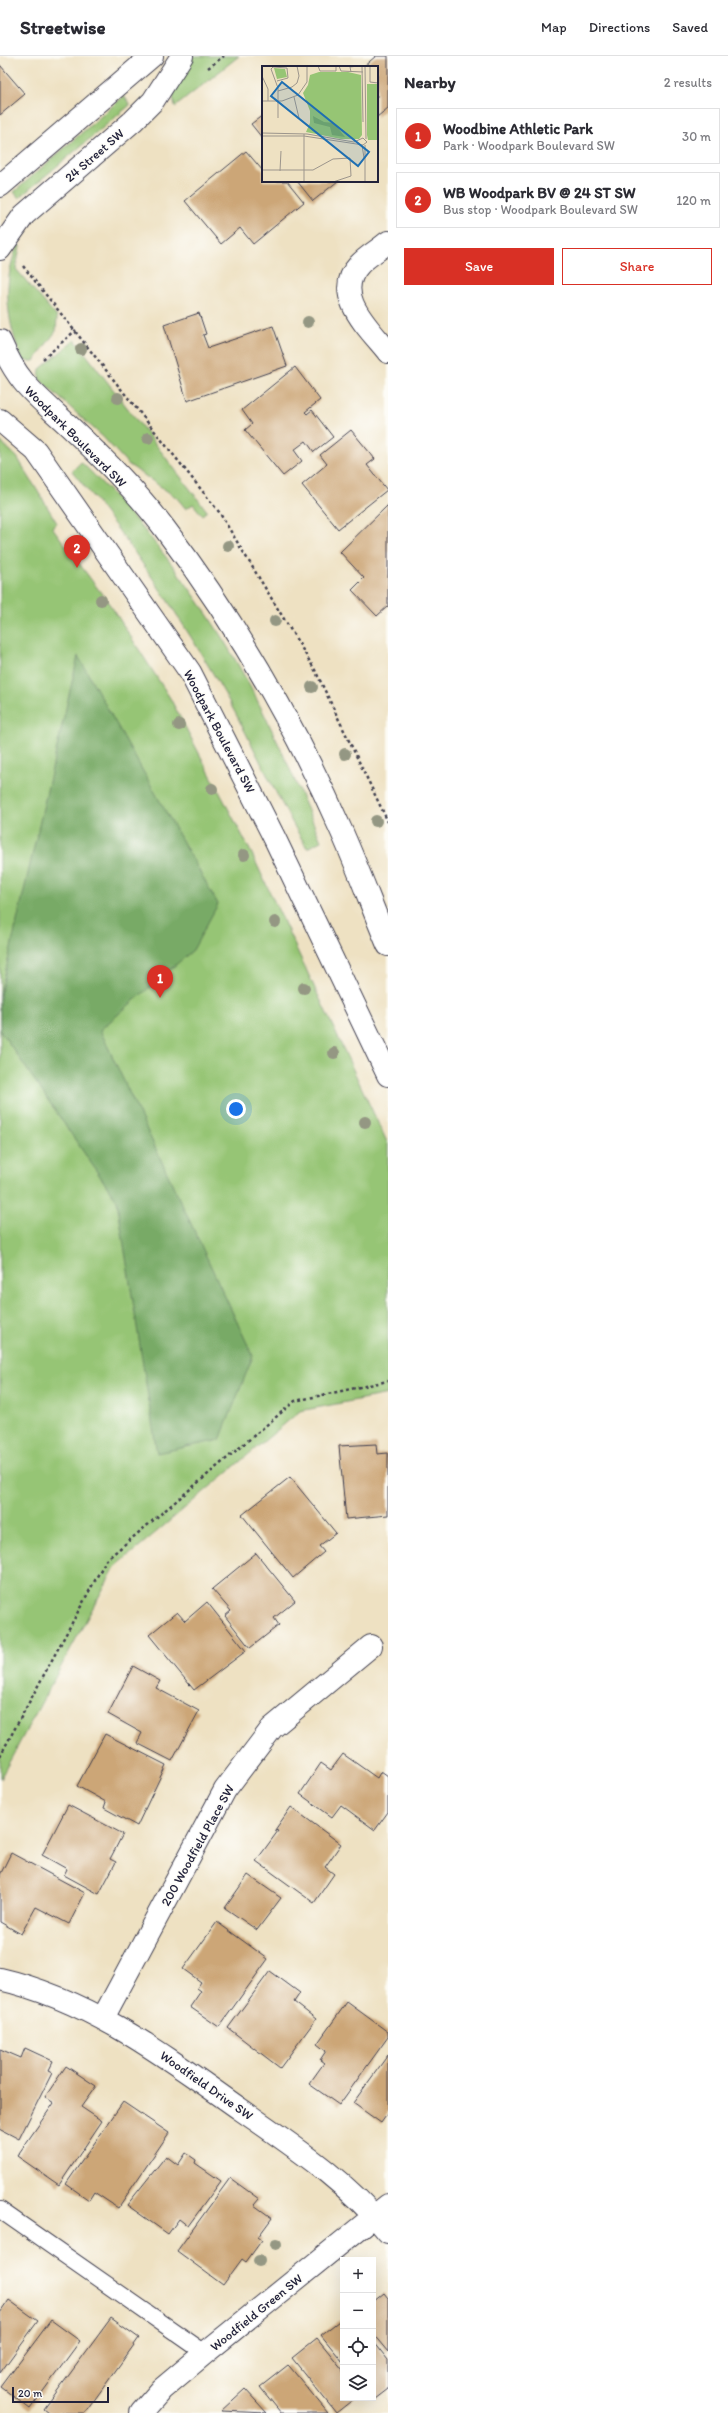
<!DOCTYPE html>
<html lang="en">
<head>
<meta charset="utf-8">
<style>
	body { margin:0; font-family:Itim,sans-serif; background:#f7f7f7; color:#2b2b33 }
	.controls { position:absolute; right:12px; bottom:12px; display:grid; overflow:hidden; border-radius:0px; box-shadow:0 4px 16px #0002 }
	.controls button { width:36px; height:36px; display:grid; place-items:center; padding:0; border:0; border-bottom:1px solid #e1e1e2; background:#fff; color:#2b2b33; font:20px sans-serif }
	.scale { position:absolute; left:12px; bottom:10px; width:97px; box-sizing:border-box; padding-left:4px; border:2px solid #22223b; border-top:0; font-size:11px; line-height:14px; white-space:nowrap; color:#22223b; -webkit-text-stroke:3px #fdfcf7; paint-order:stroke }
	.you { position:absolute; left:236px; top:1053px; width:14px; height:14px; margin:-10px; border:3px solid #fff; border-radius:50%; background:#1a73e8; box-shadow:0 0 0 6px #1a73e833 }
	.badge { display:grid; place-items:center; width:26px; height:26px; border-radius:50%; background:#d93025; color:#fff; font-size:13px; font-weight:700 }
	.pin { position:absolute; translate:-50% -33px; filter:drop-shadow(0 1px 2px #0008) }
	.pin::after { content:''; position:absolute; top:21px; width:14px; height:12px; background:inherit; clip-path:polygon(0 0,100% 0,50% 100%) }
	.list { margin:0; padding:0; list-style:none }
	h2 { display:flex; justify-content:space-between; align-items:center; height:52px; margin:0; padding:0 16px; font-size:17px }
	h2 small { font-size:13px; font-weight:400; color:#7c7c81 }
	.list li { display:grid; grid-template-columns:26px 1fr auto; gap:12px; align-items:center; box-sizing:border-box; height:56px; margin:0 8px 8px; padding:0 8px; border:1px solid #e1e1e2; border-radius:0px }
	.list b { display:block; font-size:15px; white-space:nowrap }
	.list p { margin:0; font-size:13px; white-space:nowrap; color:#7c7c81 }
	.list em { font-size:13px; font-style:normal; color:#7c7c81 }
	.actions { display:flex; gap:8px; padding:12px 16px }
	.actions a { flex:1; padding:9px 0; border:1px solid #d93025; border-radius:0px; text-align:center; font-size:14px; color:#d93025 }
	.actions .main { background:#d93025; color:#fff }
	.icon { flex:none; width:22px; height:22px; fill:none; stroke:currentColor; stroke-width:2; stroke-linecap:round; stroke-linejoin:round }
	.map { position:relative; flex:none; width:388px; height:2357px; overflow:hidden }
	header { display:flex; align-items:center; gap:24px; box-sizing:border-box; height:56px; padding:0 20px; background:#fff; border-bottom:1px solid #e1e1e2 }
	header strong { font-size:19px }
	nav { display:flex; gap:22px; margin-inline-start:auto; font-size:14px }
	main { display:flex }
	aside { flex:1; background:#fff }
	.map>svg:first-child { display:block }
</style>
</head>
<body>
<header>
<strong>Streetwise</strong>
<nav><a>Map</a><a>Directions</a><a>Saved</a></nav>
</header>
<main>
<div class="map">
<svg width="388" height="2357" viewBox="0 0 388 2357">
	<rect width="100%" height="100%" fill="#fdfcf7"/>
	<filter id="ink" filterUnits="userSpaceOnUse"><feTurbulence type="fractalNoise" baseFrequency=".025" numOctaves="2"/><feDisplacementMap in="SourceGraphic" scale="8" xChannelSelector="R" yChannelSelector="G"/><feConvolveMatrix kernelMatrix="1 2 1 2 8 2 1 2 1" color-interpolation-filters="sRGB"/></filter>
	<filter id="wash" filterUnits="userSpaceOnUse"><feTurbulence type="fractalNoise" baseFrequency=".012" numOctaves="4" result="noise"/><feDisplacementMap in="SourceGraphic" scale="16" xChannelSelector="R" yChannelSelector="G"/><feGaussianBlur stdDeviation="0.9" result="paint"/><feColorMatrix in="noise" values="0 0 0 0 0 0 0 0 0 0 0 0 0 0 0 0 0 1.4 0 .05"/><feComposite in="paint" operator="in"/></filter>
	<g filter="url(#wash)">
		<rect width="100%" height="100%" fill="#eee1c2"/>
		<!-- green -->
		<path fill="#96c574" stroke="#5c7458" d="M193,0H239L175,51L171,30Z
			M124,40L130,49L19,142L14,136Z
			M18,189L20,190L16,213L57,261L56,275L34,305H23C7,268 1,227 18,189Z
			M75,284L207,455L202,459L193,448L186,453L177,442L128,408L103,381L39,323L40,313Z
			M0,385L17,401L57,467L52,471L113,553L170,642L251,796L388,1088V1338L300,1355L115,1511L0,1723Z
			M81,406C150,473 210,553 254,638C279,686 300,736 321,785L307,792C277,743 254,690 226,640C181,561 130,485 72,415Z"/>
		<!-- forest -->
		<path fill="#78aa66" stroke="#4d6650" d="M78,600L218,848L193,894L100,974L253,1300L220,1384L157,1397L117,1145L0,974V939Z"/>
		<g id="blocks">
			<!-- building -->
			<path fill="#cca677" d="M376,0H388V52L377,61V11H363Z
				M0,9L25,38L0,59Z
				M263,59V83L251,68Z
				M246,95L263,115V125H287L304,146L253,188L240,172L221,188L185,145Z
				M297,125H338L313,145Z
				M199,257L206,278L203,279L208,292L273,270L287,310L187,345L164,269Z
				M295,311L320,344L305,356L307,358L312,354L333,381L314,396L306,385L294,394L302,405L283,420L245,374L252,368L242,354Z
				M351,374L375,403L367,409L387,434L338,473L302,429L327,408L320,399Z
				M388,449V550L377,560L352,534L364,522L340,496Z
				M376,1388L377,1398L388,1397V1459L346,1463L339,1390Z
				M290,1421L336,1477L319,1490L324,1496L293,1522L242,1459Z
				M256,1497L295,1545L274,1562L279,1569L250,1592L225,1560L231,1555L212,1533Z
				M207,1546L246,1595L194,1634L149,1579L177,1556L185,1565Z
				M133,1610L160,1625L156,1632L199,1655L172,1705L137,1687L142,1677L108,1658Z
				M105,1678L166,1709L137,1770L104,1752L106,1746L77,1730Z
				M343,1698L377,1722L381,1715L388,1720V1756L375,1774L341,1749L332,1761L300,1738L321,1707L331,1714Z
				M68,1749L123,1778L110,1803L116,1806L99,1838L64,1819L67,1813L42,1799Z
				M291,1751L341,1788L325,1811L334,1818L314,1847L256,1805L278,1775L275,1774Z
				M11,1797L85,1837L69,1868L36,1851L21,1878L0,1866V1819Z
				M248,1819L281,1842L257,1874L225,1852Z
				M217,1866L268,1903L219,1971L190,1951L201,1935L197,1932L201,1926L183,1913Z
				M270,1915L300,1937L294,1946L316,1963L280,2012L228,1972Z
				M347,1946L388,1976V1981L339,2049L309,2028L324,2007L320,2004L326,1995L317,1988Z
				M25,1992L53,2005L48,2015L52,2017L19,2083L0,2073V1993L21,2002Z
				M388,1999V2057L381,2067L353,2047Z
				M66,2010L96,2030L81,2051L102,2065L59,2129L17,2100L54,2047L45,2041Z
				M123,2046L169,2077L118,2152L94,2136L89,2144L66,2128Z
				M186,2097L196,2104L195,2107L221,2125L188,2170L179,2163L168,2178L127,2149L166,2100L178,2109Z
				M230,2122L259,2143L254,2149L272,2162L258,2181L262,2184L246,2206L242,2203L223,2229L177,2195Z
				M384,2237L388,2242V2296L373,2278V2246Z
				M9,2244L38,2265L0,2317V2257Z
				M111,2262L139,2282L85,2357H49L44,2353Z
				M343,2262V2306L321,2279Z
				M51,2264L80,2285L30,2353L1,2331Z
				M317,2282L343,2314V2342H355L336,2357L292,2302Z
				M373,2285L388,2304V2333L375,2343L373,2341Z
				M288,2309L290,2311L328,2357H281L260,2331Z
				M245,2333L267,2357L221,2355Z"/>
		</g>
	</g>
	<g filter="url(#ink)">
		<use href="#blocks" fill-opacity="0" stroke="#413f4f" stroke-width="1"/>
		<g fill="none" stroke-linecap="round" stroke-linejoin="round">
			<!-- service casing -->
			<g stroke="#413f4f" stroke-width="18">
				<path id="service" d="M0,2154L205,2297"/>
			</g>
			<!-- minor casing -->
			<g stroke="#413f4f" stroke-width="24">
				<path id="minor" d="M0,130L152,0
					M388,186C379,194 367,200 359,209C331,239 370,273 388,296
					M0,193L24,159L133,65L153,45L182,0
					M0,1923C91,1944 165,2000 240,2053C293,2090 347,2125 388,2176
					M103,1962L225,1734L272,1672L371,1590
					M141,2357L162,2333L205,2297L388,2149"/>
			</g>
			<!-- tertiary casing -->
			<g stroke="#413f4f" stroke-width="24">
				<path id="tertiary" d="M0,285C19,329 35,338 68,369C100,399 139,438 165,473C235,565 294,668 341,774C358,812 372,851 388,889
					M0,364L36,395L190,616L274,781L388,1019"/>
			</g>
			<!-- path -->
			<path stroke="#413f4f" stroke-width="2.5" stroke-dasharray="3 3" stroke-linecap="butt" d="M208,12L224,0
				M23,210L219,456L315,614L388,766
				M43,303L76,274
				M0,1700L106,1504L295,1345L388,1325"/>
			<!-- service -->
			<use href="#service" stroke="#fff" stroke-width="16"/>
			<!-- minor -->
			<use href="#minor" stroke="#fff" stroke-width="22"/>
			<!-- tertiary -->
			<use href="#tertiary" stroke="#fff" stroke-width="22"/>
		</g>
		<!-- trees -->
		<g fill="#949783">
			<circle cx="308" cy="266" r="6"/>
			<circle cx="81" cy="293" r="6"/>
			<circle cx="118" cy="342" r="6"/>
			<circle cx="148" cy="382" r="6"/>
			<circle cx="228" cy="490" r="6"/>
			<circle cx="101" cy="544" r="6"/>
			<circle cx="275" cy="565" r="6"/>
			<circle cx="312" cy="631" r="6"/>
			<circle cx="179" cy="669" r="6"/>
			<circle cx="345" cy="698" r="6"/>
			<circle cx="212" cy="733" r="6"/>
			<circle cx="376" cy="765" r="6"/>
			<circle cx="244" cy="799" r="6"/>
			<circle cx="275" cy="866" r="6"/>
			<circle cx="304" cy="932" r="6"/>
			<circle cx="334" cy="997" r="6"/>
			<circle cx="365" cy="1066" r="6"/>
			<circle cx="276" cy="2188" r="6"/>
			<circle cx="259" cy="2205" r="6"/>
		</g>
	</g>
	<g text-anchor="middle" stroke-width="3" stroke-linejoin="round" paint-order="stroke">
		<!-- street labels -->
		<g font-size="13" fill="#22223b" stroke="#fdfcf7">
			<text transform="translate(94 99) rotate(-41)" y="5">24 Street SW</text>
			<text transform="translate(76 380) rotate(45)" y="5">Woodpark Boulevard SW</text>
			<text transform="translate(220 675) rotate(62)" y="5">Woodpark Boulevard SW</text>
			<text transform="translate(197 1789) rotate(-61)" y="5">200 Woodfield Place SW</text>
			<text transform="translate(207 2029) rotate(35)" y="5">Woodfield Drive SW</text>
			<text transform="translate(256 2256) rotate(-39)" y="5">Woodfield Green SW</text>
		</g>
	</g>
	<!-- overview -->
	<g transform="translate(262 10)">
		<rect width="116" height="116" fill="#eee1c2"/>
		<path d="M12,2L23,3L25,11L15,13ZM57,6H86L99,9L100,69L97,73H79L44,66L48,57V45L41,27L46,19L48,9ZM105,18H116V74H106L105,69Z" fill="#96c574"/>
		<path d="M51,50L62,56L72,57L83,71L70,69L68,61L52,57Z" fill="#78aa66"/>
		<path fill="none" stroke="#9c958c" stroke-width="1" d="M56,0L58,5H74V0M77,0L79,5L101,6M100,0L101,56M103,0L104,73M108,0V16L116,17M89,6L88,1L96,0M0,10L6,23V35M15,15L26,12L25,2L11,1L9,3L16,22V52M16,25L30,21L35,17L37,10L35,0M32,31L37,52M0,35H20L36,29L45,16V0M0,67L45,68L92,76L101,72L105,76L101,79L42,70H0M42,68V116M100,79L102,92M103,79V116M0,104H51L71,93L88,92L89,110L71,116M18,105L19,85"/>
		<path fill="#1f6fb2" fill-opacity="0.15" stroke="#1f6fb2" stroke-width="2" d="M20,16L107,86L96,100L9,30Z"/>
		<rect width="116" height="116" fill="none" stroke="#22223b" stroke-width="2"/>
	</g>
</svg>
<div class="controls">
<button>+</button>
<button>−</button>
<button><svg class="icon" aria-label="locate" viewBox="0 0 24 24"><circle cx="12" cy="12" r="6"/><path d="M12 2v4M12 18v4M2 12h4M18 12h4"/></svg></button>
<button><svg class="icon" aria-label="layers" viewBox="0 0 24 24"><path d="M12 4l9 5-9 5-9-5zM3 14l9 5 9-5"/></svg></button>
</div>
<div class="scale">20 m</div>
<div class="you"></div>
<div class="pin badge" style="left:160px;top:942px">1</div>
<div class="pin badge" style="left:77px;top:512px">2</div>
</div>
<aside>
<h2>Nearby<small>2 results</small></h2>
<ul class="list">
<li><span class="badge">1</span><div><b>Woodbine Athletic Park</b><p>Park · Woodpark Boulevard SW</p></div><em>30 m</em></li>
<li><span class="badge">2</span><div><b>WB Woodpark BV @ 24 ST SW</b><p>Bus stop · Woodpark Boulevard SW</p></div><em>120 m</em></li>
</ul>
<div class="actions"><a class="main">Save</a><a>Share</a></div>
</aside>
</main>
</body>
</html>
